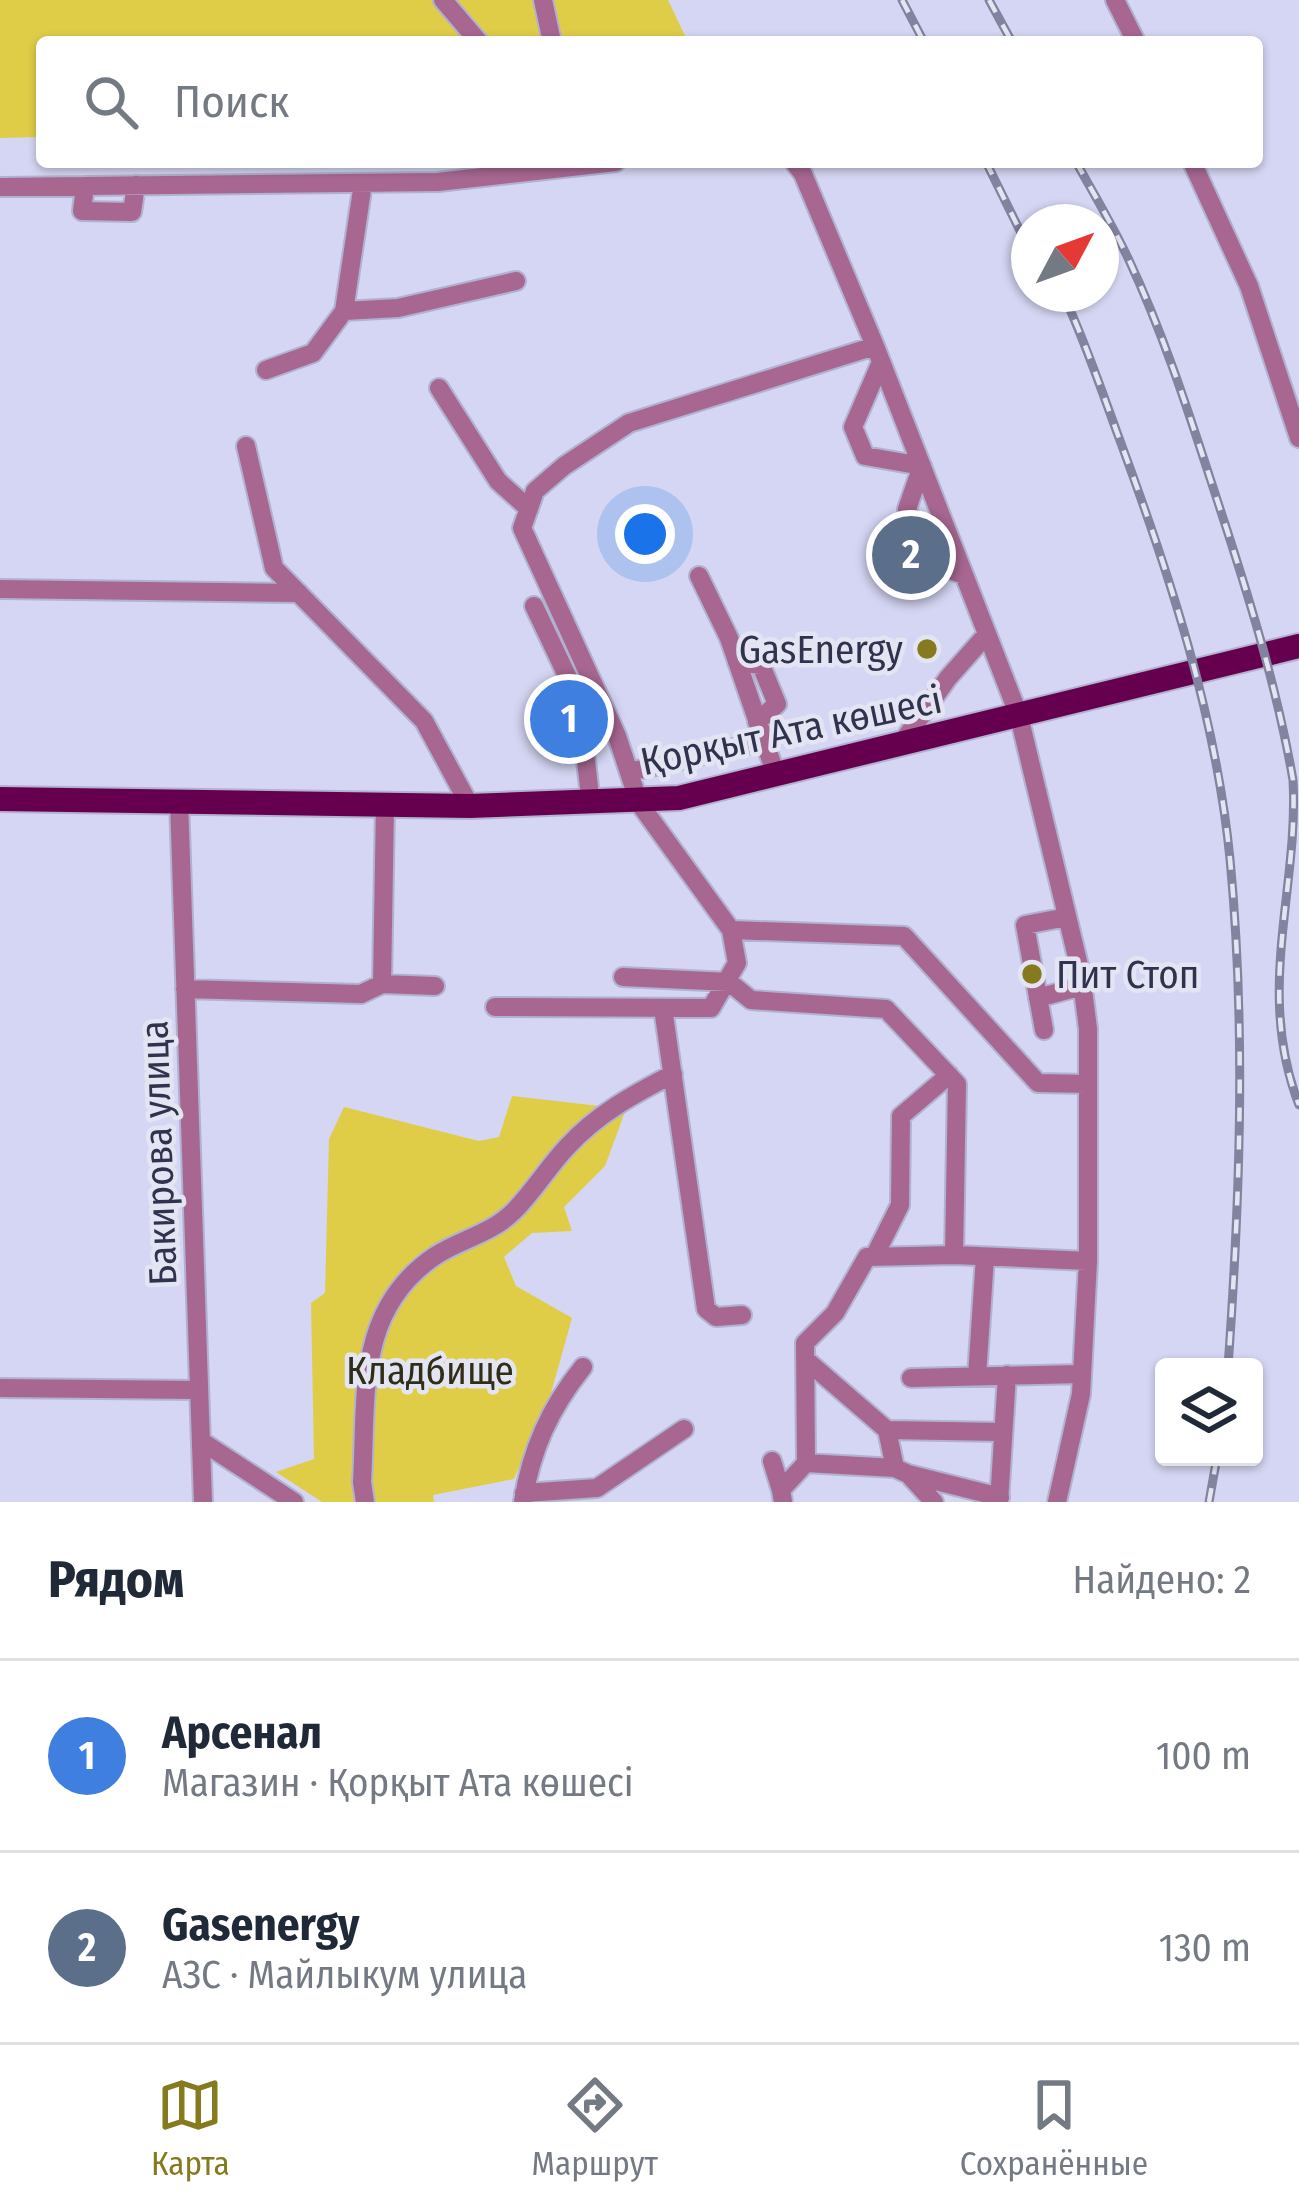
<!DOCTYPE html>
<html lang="ru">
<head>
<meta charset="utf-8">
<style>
	body { margin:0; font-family:"Fira Sans Condensed",sans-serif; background:#f6f6f7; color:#1f2937 }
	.controls { position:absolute; right:36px; bottom:36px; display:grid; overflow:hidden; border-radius:12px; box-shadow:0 3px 9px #0004 }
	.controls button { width:108px; height:108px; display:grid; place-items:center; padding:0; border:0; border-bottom:3px solid #e0e1e3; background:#fff; color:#1f2937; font:60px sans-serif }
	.compass { position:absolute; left:1011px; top:204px; width:108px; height:108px; border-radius:50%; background:#fff; box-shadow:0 3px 9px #0004; rotate:49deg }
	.you { position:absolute; left:645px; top:534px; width:42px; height:42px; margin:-30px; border:9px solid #fff; border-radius:50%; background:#1a73e8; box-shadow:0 0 0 18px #1a73e833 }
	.badge { display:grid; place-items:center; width:78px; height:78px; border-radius:50%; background:#867a1f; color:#fff; font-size:39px; font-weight:700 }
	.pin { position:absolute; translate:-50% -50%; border:6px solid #fff; box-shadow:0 3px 12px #0006 }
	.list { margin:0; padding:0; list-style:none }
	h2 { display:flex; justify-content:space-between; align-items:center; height:156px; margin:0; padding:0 48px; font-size:51px }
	h2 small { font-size:39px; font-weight:400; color:#747a83 }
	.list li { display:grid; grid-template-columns:78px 1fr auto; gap:36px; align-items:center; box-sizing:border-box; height:192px; padding:0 48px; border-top:3px solid #e0e1e3 }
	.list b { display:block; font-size:45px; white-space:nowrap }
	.list p { margin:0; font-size:39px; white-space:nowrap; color:#747a83 }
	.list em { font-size:39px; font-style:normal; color:#747a83 }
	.icon { flex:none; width:66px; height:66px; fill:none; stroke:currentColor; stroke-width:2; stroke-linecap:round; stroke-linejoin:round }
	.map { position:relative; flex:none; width:1299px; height:1502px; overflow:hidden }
	.search { position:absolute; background:#fff; box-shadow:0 3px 9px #0004; left:36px; right:36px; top:36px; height:132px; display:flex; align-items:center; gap:30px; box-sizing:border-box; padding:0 42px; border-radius:12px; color:#747a83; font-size:45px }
	.sheet { height:540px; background:#fff }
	nav { display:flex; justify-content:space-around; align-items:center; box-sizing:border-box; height:168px; border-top:3px solid #e0e1e3; background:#fff; font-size:33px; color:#747a83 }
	nav a { display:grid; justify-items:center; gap:6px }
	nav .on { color:#867a1f }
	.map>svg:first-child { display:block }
</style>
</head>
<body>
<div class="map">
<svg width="1299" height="1502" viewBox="0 0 1299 1502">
	<rect width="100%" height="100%" fill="#d4d6f3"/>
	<!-- green -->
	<path fill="#dfcd48" d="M0,0H668L688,42H42V137L0,138Z
		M512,1096L626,1109L605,1166L564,1207L572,1231L532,1233L504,1257L516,1286L572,1318L551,1393L514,1479L433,1495L434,1502H322L276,1472L314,1459L311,1303L325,1293L329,1139L344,1107L479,1141L499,1137Z"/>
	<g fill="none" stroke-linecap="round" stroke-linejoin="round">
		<!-- minor casing -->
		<g stroke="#b0b2cf" stroke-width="22">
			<path id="minor" d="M443,0L479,42
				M543,0L552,42
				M1115,0L1136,42
				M794,162L803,174L875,346L1019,716L1081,974L1088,1029V1261L1081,1394L1057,1502
				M1192,162L1249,286L1299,438
				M85,186L82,211L132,212L136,185
				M0,187L438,182L616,162
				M344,311L363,183
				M881,362L853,427L865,456L922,466L907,509L930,562L964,575
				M266,370L313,353L344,311L398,308L516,281
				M439,388L498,481L529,509
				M246,446L274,568L424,721L470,806
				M699,576L729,638L776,775
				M0,589L299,593
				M534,606L579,701L591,804
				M737,662L761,665L777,704L757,722
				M901,744L948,678L987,634
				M629,772L764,741
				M179,801L203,1502
				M385,805L382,984L435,986
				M731,930L904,936L1038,1083L1088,1084
				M623,977L729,982L751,1000L886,1009L957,1084L954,1255
				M185,989L361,994L382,984
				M1038,998L1082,986
				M495,1007L711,1008L737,963L731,930L639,803L617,736L522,528L535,491L564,466L629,423L875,346
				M663,1008L706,1309L716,1317L742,1315
				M1044,1030L1025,925L1067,917
				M875,1255L900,1205L901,1116L949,1075
				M805,1359L887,1430L895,1468
				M977,1376L985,1257
				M911,1378L1082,1374
				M0,1388L199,1390
				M887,1430L1002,1432
				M201,1441L294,1502
				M772,1461L781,1490
				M806,1463L805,1343L835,1313L867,1257L954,1255L1088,1261
				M908,1474L1000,1497
				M524,1493L597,1488L684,1429
				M365,1502L362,1482C367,1397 355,1310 435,1256C461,1239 491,1234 514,1211C534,1191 548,1167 567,1147C597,1114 634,1094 673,1074
				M523,1502C531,1450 550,1408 583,1367
				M783,1502L781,1490L806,1463L895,1468L908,1474L934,1502
				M999,1502L1007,1375"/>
		</g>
		<!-- major casing -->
		<g stroke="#b0b2cf" stroke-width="28">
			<path id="major" d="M0,799L470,806L679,798L1299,646"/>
		</g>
		<!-- minor -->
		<use href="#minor" stroke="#a76791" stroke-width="18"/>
		<!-- major -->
		<use href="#major" stroke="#66004e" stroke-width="24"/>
		<!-- rail casing -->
		<g stroke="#81839f" stroke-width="9">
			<path id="rail" d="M902,0L924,42
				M989,0L1012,42
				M986,162L1029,249
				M1076,162C1094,194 1113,226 1128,258C1168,343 1196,436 1225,524C1252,607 1278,693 1293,780C1299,889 1255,991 1299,1105
				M1063,294C1086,343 1103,395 1122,446C1171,579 1216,717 1230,859C1246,1027 1240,1198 1228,1367
				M1209,1502L1217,1457"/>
		</g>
		<!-- rail -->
		<use href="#rail" stroke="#e3e5f3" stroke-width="4.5" stroke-dasharray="14" stroke-linecap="butt"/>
	</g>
	<!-- markers -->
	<g fill="#867a1f" stroke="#e3e5f3" stroke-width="4.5">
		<circle cx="927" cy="649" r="12"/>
		<circle cx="1032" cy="974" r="12"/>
	</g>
	<g text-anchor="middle" stroke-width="9" stroke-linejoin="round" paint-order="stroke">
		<!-- poi labels -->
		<g font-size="39" fill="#31324e" stroke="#e3e5f3" text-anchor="end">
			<text x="903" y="663">GasEnergy</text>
			<text x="1056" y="988" text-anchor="start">Пит Стоп</text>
		</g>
		<!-- street labels -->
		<g font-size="39" fill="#31324e" stroke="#e3e5f3">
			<text transform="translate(791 730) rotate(-12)" y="14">Қорқыт Ата көшесі</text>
			<text transform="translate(158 1153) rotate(-92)" y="14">Бакирова улица</text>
		</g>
		<!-- park labels -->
		<g font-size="39" fill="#312d16" stroke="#e3e5f3">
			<text x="430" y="1384">Кладбище</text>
		</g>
	</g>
</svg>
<div class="controls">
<button><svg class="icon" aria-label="layers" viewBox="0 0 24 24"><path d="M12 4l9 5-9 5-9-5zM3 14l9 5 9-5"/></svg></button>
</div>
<svg class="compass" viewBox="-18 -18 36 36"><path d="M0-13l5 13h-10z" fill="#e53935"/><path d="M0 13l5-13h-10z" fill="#747a83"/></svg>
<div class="you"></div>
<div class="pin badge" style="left:569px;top:719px;background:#3f7fe0">1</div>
<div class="pin badge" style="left:911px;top:555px;background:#5c6f8a">2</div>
<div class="search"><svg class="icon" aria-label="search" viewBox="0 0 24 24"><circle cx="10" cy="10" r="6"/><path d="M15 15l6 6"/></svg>Поиск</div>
</div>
<section class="sheet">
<h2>Рядом<small>Найдено: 2</small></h2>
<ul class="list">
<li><span class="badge" style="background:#3f7fe0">1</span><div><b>Арсенал</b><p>Магазин · Қорқыт Ата көшесі</p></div><em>100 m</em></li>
<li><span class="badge" style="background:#5c6f8a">2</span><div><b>Gasenergy</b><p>АЗС · Майлыкум улица</p></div><em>130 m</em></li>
</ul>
</section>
<nav>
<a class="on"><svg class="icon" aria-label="map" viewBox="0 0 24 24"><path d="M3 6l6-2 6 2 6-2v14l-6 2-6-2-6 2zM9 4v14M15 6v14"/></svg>Карта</a>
<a><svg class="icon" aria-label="directions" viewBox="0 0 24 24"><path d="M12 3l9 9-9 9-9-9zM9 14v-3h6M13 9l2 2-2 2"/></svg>Маршрут</a>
<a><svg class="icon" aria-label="saved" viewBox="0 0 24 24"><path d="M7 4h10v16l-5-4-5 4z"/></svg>Сохранённые</a>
</nav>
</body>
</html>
